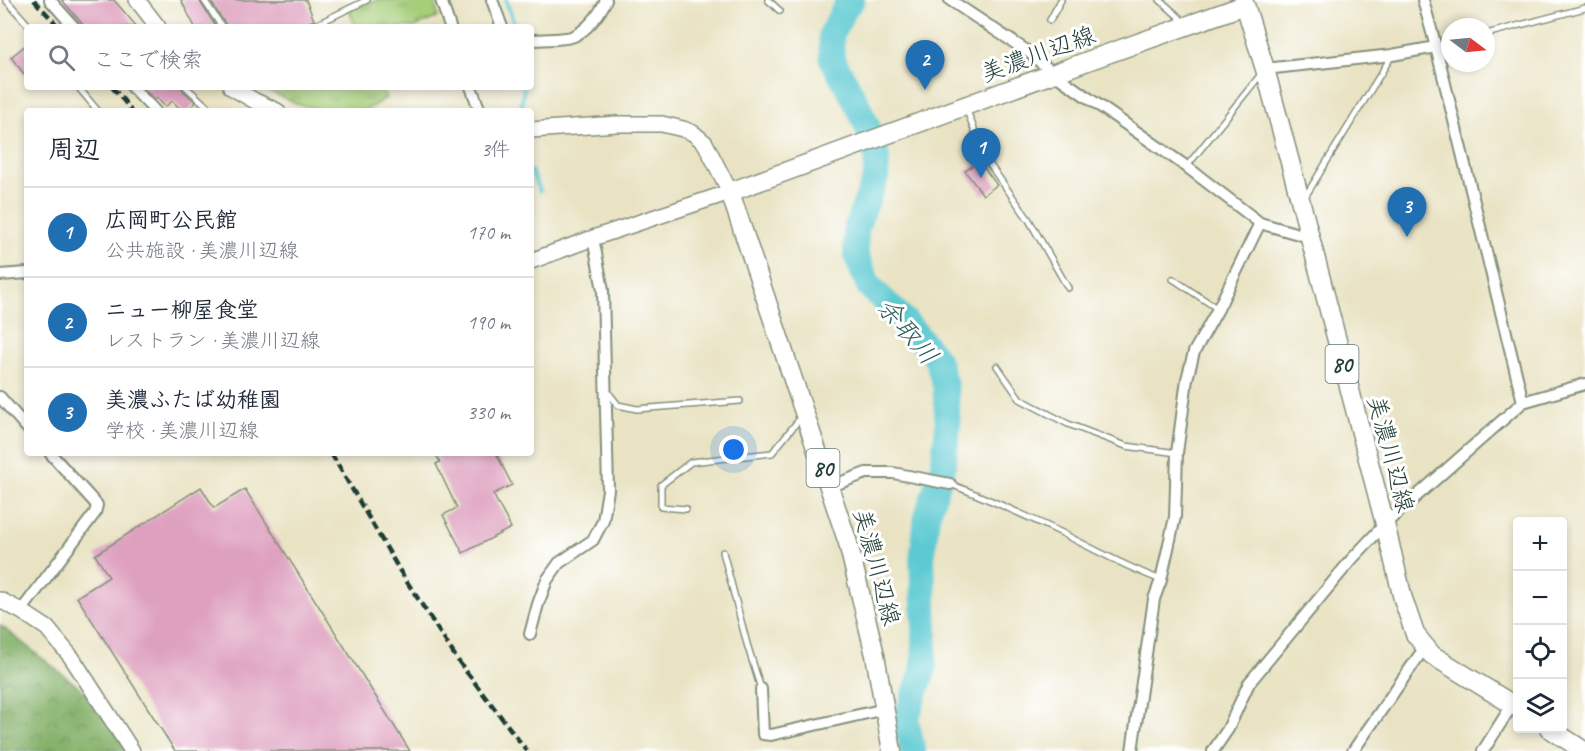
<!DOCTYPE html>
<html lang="ja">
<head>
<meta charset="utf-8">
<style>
	body { margin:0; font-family:Caveat,"Klee One",sans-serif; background:#f6f6f7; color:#1f2937 }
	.controls { position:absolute; right:18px; bottom:18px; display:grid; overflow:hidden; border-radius:6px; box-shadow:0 3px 9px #0003 }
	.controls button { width:54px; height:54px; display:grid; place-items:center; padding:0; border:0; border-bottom:2px solid #e0e1e3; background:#fff; color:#1f2937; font:30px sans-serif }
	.compass { position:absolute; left:1441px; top:18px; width:54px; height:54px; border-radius:50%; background:#fff; box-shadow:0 3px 9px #0003; rotate:106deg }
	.you { position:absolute; left:734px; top:450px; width:21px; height:21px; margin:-15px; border:4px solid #fff; border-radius:50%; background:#1a73e8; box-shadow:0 0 0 9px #1a73e833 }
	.badge { display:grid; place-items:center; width:39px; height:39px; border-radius:50%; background:#1f6fb2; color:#fff; font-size:20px; font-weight:700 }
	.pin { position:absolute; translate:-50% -50px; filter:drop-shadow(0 2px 3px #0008) }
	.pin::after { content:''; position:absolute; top:32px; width:21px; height:18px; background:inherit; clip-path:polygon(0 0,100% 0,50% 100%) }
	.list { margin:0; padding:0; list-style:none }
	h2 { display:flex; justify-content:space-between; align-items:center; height:78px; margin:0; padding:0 24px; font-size:26px }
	h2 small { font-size:20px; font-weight:400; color:#747a83 }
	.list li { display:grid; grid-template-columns:39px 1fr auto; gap:18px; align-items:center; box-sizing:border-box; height:90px; padding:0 24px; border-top:2px solid #e0e1e3 }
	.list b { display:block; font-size:22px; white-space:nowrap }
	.list p { margin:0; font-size:20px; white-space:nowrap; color:#747a83 }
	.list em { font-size:20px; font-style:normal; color:#747a83 }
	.icon { flex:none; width:33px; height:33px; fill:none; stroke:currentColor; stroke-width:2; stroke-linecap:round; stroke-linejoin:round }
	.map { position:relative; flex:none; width:1585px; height:751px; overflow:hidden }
	.search { position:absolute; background:#fff; box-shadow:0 3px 9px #0003; left:24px; top:24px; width:510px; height:66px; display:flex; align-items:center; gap:15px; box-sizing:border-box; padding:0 21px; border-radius:6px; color:#747a83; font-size:22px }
	.panel { position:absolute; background:#fff; box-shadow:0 3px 9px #0003; left:24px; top:108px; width:510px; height:348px; border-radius:6px }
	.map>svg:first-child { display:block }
</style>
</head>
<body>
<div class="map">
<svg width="1585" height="751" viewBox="0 0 1585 751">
	<defs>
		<pattern id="grass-tufts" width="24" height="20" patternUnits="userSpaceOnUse" patternTransform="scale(1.5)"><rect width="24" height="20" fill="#a6ce79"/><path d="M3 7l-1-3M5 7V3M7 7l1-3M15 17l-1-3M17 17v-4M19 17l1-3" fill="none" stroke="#87a864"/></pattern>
		<pattern id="forest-crowns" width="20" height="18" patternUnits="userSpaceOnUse" patternTransform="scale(1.5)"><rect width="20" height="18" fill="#84b169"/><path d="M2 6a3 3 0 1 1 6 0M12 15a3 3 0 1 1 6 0" fill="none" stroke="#6b9157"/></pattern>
	</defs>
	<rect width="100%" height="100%" fill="#fff"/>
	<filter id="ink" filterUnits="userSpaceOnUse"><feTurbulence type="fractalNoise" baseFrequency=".0167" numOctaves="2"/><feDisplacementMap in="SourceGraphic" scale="12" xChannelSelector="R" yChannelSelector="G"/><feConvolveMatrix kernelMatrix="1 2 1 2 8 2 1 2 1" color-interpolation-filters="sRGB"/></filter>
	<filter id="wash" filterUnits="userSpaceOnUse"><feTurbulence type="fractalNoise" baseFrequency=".008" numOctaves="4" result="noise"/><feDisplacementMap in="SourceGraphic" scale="24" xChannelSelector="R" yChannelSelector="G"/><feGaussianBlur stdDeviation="1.35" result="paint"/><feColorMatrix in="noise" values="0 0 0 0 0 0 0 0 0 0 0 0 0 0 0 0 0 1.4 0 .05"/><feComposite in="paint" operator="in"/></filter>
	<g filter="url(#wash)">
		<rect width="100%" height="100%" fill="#e9e3c3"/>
		<!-- grass -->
		<path fill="url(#grass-tufts)" stroke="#628656" stroke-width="1.5" d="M377,0H434L438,17L415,27H356L349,10Z
			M276,87H380L386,98L364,111H323L298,104L268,91Z"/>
		<!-- forest -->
		<path fill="url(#forest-crowns)" stroke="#52774e" stroke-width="1.5" d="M0,625L84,691L129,751H0Z"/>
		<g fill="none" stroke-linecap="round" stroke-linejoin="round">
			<!-- stream -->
			<path stroke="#5dcad2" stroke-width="4.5" d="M506,0L515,27
				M521,111L524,87
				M531,171L540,191"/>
			<!-- river -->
			<path stroke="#5dcad2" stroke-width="26" d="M852,0L845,8L831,35L832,59L855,100L867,126L877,158L876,177L856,228V255L869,286L906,322L937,359L945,385L948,426L943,467L927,516L922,560L925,630L924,668L906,719L913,751"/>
		</g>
		<g id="blocks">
			<!-- building -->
			<path fill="#dea0bf" d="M62,0H114L137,27H85Z
				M181,0H199L216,27H195Z
				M210,0H306L314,20L296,27H227Z
				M27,44V78L11,57Z
				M142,87H181L183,91L196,102L188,111H183L172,101L165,107L157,98L155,100Z
				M979,161L997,185L983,195L965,171Z
				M435,453H496L512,485L493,494L511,528L463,553L443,515L457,508L436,464L440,462Z
				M201,487L214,508L245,489L410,751H175L77,597L109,577L95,555Z"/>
		</g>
	</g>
	<g filter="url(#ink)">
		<use href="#blocks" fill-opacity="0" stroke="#84907c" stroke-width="1.5"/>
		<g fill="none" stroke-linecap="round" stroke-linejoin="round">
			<!-- lane casing -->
			<g stroke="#84907c" stroke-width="8">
				<path id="lane" d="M6,0L30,27
					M204,0L222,27
					M768,0L780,11
					M1160,0L1179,17L1183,24
					M1050,20L1061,0
					M311,27L367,0
					M1486,34L1585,8
					M1436,47L1450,43
					M78,87L98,111
					M186,87L212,111
					M966,108L985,158L1029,220L1068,288
					M1187,166L1262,73
					M1305,197L1391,57
					M1173,279L1218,309
					M997,366L1020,399L1068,424L1126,446L1177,453
					M608,392L618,405L637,409L740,401
					M950,484C987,498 1024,515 1060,532C1093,549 1126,567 1161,580
					M686,509L661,507V485L691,462L772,453L802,416
					M723,552L747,644L761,689"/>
			</g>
			<!-- street casing -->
			<g stroke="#84907c" stroke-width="14">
				<path id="street" d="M50,0L74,27
					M441,0L450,27
					M492,0L502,27
					M950,0L1030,53L1054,74L1187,167L1260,223L1309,237
					M1423,0L1436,47L1523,402
					M531,40C541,39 566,40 574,36C588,29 600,14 606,0
					M1265,69L1392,55L1436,47
					M132,87L155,111
					M471,87L480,111
					M0,275L27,273
					M0,397L27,428
					M829,487L866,473H893L950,484
					M21,611L95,513L97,505L50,453
					M530,634L538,604L547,580L559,563L593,540L603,521L608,490L603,290L593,238
					M761,689L763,734L771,735L885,709
					M1132,751L1154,599L1161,580L1175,517L1177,453L1187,379L1194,352L1218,309L1260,223
					M1213,751L1228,729L1249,683L1351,560L1385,524L1523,402L1585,384
					M1353,751L1425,647
					M1483,751L1512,705"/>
			</g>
			<!-- secondary casing -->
			<g stroke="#84907c" stroke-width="18">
				<path id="secondary" d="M137,0L158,27
					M231,87L255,101L277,111
					M531,130L617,124H662L683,129L693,133L705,143L730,192L593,238L531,261
					M0,600L21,611L47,628L72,658L132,751"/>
			</g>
			<!-- primary casing -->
			<g stroke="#84907c" stroke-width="21">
				<path id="primary" d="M1549,728L1584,751
					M892,751L875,655L848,543L730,192L1093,59L1245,5L1265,69L1301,203L1385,524L1403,599L1415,634L1432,655L1518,708"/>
			</g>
			<!-- lane -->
			<use href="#lane" stroke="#fff" stroke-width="5"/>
			<!-- street -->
			<use href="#street" stroke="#fff" stroke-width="10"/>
			<!-- secondary -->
			<use href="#secondary" stroke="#fff" stroke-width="15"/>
			<!-- primary -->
			<use href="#primary" stroke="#fff" stroke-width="18"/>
			<!-- rail -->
			<path stroke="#1f3d34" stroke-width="4.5" stroke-dasharray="9 4.5" stroke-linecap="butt" d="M34,0L59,27
				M112,87L124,101L131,111
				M331,453L400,571L459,662L527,751"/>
		</g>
	</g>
	<g text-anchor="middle" stroke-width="6" stroke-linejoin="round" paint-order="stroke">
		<!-- shield labels -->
		<g fill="#fff" stroke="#627771" stroke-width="1.5">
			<rect x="1325.5" y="345" width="33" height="38" rx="4.5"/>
			<rect x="806.5" y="449" width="33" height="38" rx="4.5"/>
		</g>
		<g font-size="22" font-weight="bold" fill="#1f3d34">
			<text x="1342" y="372">80</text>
			<text x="823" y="476">80</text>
		</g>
		<!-- street labels -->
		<g font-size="24" fill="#1f3d34" stroke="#fff">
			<text transform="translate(1038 54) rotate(-20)" y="8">美濃川辺線</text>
			<text transform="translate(1391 454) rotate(75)" y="8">美濃川辺線</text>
			<text transform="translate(877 567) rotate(75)" y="8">美濃川辺線</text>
		</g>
		<!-- water labels -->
		<g font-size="26" font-style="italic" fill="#2e605c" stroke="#fff">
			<text transform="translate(908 331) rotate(50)" y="9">余取川</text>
		</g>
	</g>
</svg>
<div class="controls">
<button>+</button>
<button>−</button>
<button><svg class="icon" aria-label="locate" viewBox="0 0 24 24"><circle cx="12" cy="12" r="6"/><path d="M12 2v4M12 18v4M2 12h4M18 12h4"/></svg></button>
<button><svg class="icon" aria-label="layers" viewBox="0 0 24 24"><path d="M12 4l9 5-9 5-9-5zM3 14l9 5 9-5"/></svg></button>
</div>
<svg class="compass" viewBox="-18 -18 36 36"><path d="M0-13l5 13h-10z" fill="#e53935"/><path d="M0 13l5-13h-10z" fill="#747a83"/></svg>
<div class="you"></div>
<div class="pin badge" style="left:981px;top:178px">1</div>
<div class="pin badge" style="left:925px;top:90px">2</div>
<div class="pin badge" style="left:1407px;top:237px">3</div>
<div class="search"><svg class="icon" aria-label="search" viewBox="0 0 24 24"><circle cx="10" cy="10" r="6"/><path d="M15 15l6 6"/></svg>ここで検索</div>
<section class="panel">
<h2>周辺<small>3件</small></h2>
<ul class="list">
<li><span class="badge">1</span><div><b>広岡町公民館</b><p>公共施設 · 美濃川辺線</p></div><em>170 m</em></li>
<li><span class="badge">2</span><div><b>ニュー柳屋食堂</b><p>レストラン · 美濃川辺線</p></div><em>190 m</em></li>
<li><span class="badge">3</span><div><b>美濃ふたば幼稚園</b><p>学校 · 美濃川辺線</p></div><em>330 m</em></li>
</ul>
</section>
</div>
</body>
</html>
